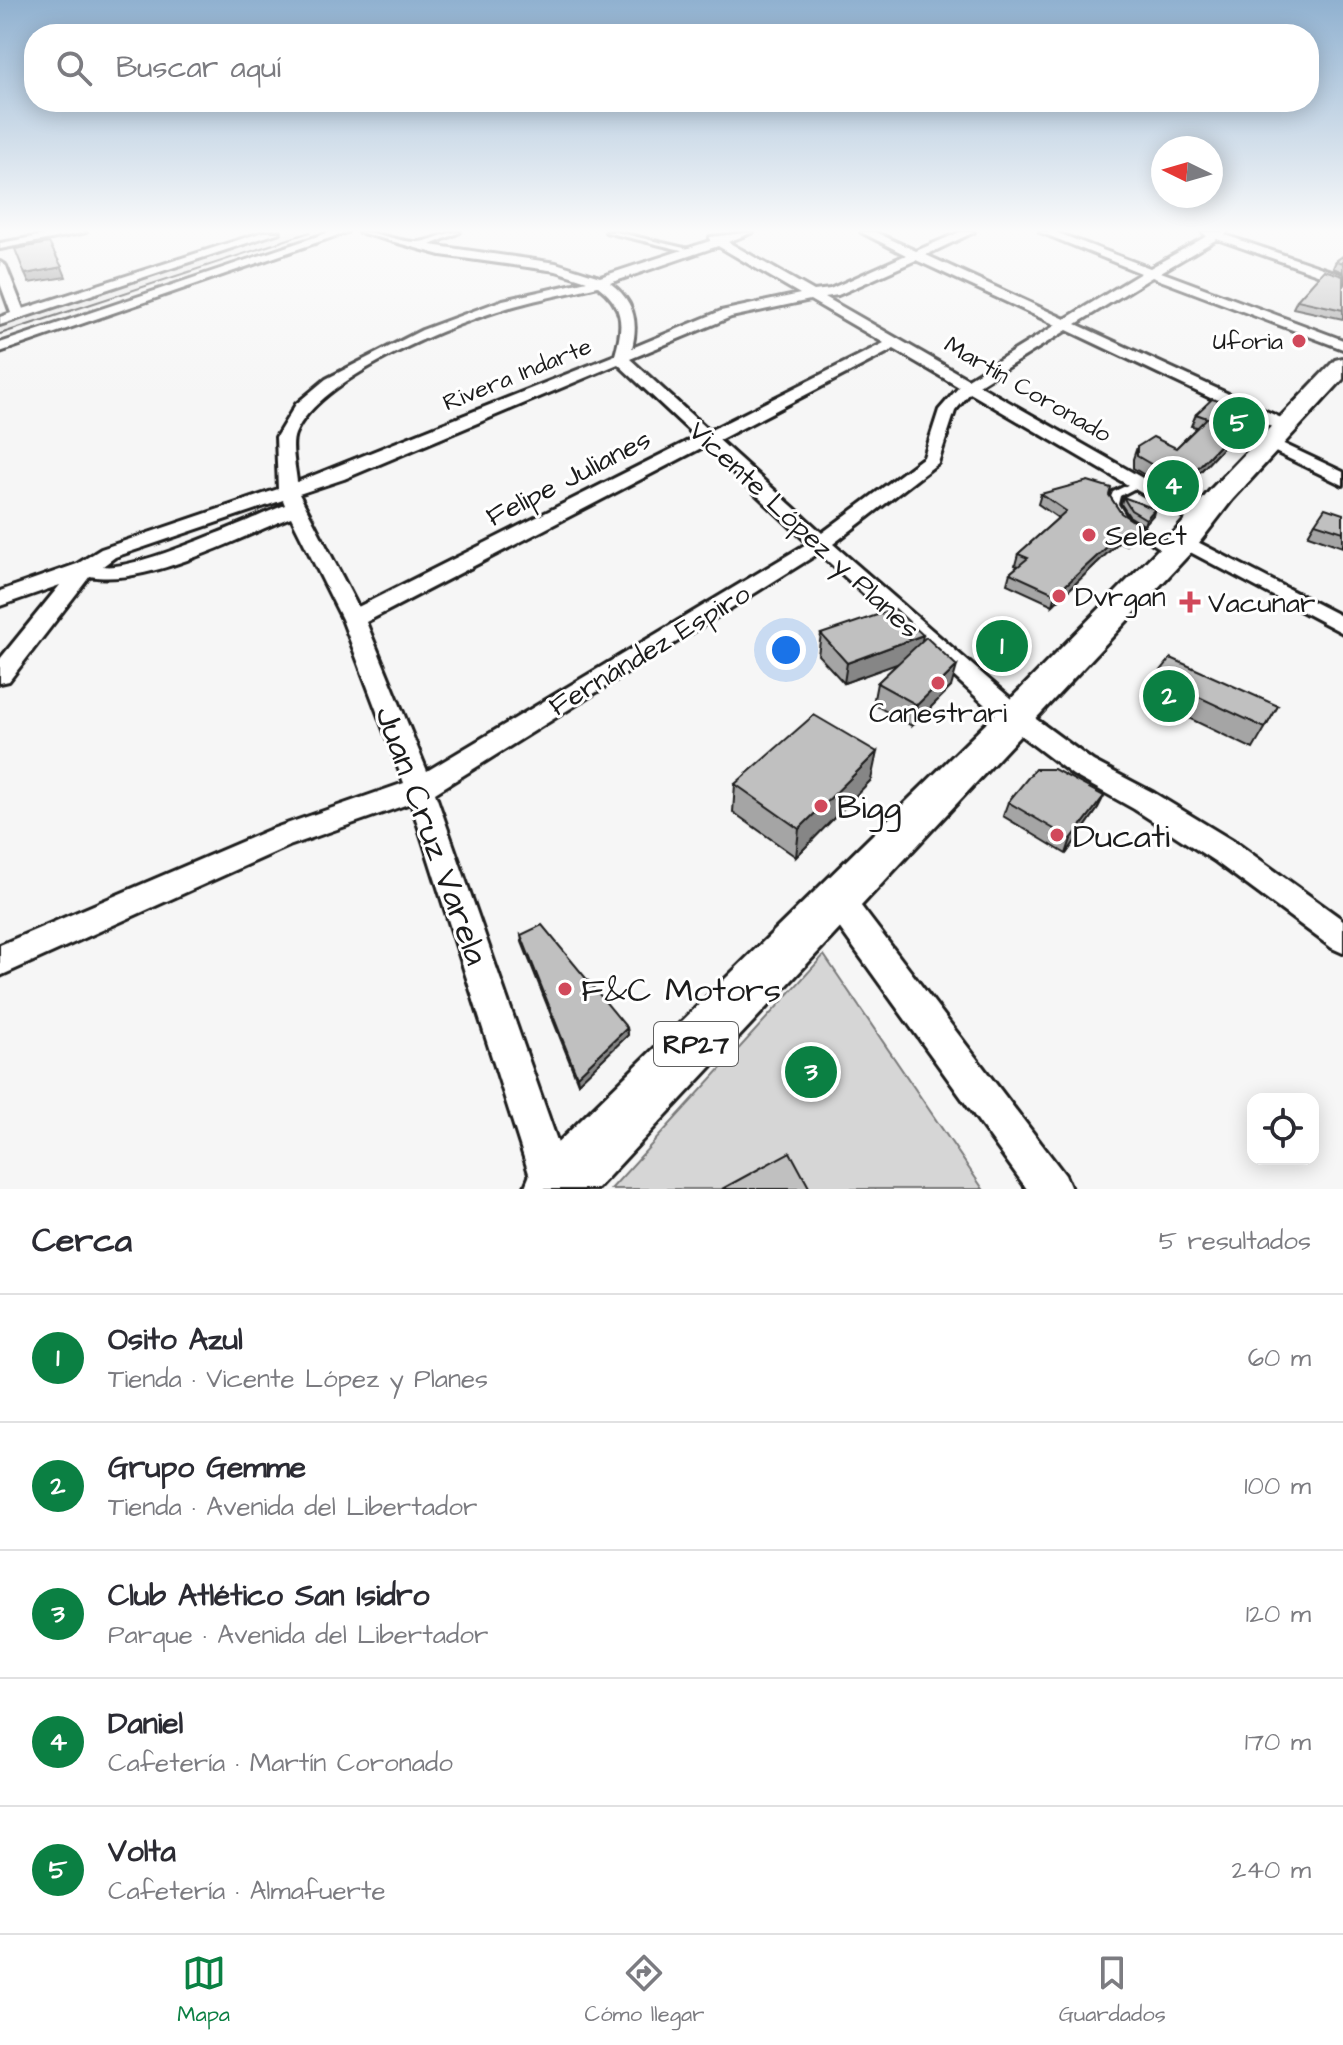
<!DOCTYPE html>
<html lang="es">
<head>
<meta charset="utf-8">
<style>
	body { margin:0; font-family:"Architects Daughter",sans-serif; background:#f2f2f3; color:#2b2b33 }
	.controls { position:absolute; right:24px; bottom:24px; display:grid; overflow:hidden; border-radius:16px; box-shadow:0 4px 20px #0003 }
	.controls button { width:72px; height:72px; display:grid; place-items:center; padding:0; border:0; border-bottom:2px solid #e1e1e2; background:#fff; color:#2b2b33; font:40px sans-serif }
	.compass { position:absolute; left:1151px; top:136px; width:72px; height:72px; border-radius:50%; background:#fff; box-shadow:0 4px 20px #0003; rotate:275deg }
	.you { position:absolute; left:786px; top:650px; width:28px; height:28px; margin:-20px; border:6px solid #fff; border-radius:50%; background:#1a73e8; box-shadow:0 0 0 12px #1a73e833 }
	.badge { display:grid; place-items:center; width:52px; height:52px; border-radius:50%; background:#0b8043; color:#fff; font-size:26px; font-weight:700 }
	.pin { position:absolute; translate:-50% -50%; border:4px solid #fff; box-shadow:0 2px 8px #0006 }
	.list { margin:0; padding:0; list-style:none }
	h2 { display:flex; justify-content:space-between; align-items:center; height:104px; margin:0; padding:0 32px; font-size:34px }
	h2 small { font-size:26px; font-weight:400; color:#7c7c81 }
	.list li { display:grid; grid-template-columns:52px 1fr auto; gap:24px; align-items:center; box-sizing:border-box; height:128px; padding:0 32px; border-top:2px solid #e1e1e2 }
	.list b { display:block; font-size:30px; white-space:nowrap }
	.list p { margin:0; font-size:26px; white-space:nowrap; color:#7c7c81 }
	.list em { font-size:26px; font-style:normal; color:#7c7c81 }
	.icon { flex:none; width:44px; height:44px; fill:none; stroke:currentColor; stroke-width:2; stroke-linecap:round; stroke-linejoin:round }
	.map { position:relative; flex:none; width:1343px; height:1189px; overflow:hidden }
	.search { position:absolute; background:#fff; box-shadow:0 4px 20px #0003; left:24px; right:24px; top:24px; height:88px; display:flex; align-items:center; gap:20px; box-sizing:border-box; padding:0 28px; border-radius:32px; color:#7c7c81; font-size:30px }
	.sheet { height:744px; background:#fff }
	nav { display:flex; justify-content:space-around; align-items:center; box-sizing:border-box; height:112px; border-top:2px solid #e1e1e2; background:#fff; font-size:22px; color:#7c7c81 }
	nav a { display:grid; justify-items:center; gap:4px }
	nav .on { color:#0b8043 }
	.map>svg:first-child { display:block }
</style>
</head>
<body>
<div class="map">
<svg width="1343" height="1189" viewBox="0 0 1343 1189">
	<rect width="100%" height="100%" fill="#f6f6f6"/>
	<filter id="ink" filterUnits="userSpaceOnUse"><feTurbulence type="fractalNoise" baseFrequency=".0125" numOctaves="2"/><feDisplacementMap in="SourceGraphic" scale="16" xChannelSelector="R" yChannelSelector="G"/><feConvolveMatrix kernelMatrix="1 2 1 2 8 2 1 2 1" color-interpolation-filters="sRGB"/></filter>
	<g filter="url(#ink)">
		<!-- built -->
		<path fill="#e6e6e6" d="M288,232H317L0,336V327Z"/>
		<!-- green -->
		<path fill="#d6d6d6" stroke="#797979" stroke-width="2" d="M824,955L983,1189H611Z"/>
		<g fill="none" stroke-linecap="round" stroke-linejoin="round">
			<!-- lane casing -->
			<g stroke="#1c1c1c" stroke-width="6">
				<path id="lane" d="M606,232H616L697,251L694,253Z
					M1138,480L1141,481V485L1120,496L1118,504L1127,518L1177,550L1178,552L1177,554H1169L1120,522L1108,504L1113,492Z"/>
			</g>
			<!-- street casing -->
			<g stroke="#1c1c1c" stroke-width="6">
				<path id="street" d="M62,232H86L0,249V243Z
					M263,232H280L0,325V317L11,313L0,283V262L6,266L23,309Z
					M330,232H347L0,352V343Z
					M359,232C379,232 398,242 417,242C430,242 444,232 460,232L430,245L556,263L600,277L710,241V237L753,232L728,242L814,291L830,289L906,255L861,232H875L916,251L960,232H974L926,255L1065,319L1141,273L1040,232H1055L1150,268L1207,236L1202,232H1227L1225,235L1343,275V283L1217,239L1161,272L1343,340V349L1152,277L1076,324L1292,423L1294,427L1292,431H1280L1067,330L979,385L1209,516L1212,520L1209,524H1195L970,393L955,411L938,463L833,544L1025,711L1093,761L1154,793L1238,844L1343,920V953L1332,948L1216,862L1134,809L1073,775L1007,725L819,553L435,793L574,1189H534L411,803L289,846L0,976V945L269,830L404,783L342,619L291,517C238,538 145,587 90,576L9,681L0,683V659L60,585L0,606V591L77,564L101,549L278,489L276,437L296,404L326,379L422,330L503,300L587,281L556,271L441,255ZM718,246L800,294L721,311L632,348C639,320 633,300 610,283ZM916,260L1056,325L968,379L825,297L838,295ZM598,286C624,306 624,325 615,355L297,482C296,469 290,446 295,434C319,377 456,322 514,306C542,298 570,293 598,286ZM810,300L884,343L709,431L630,359L731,317ZM894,349L959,387L939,410L924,457L822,533L719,440ZM618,364L696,437L358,607L299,494L344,479ZM705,446L808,543L427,771L366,622ZM283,500L285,505C250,519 134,572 103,566L115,557Z
					M1271,438L1343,472V485L1265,447L1262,443L1265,439Z
					M1184,535L1343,617V633L1177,545L1174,541Z
					M837,885L848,889L1065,1175L1071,1189H1027L826,909L821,899L826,889Z"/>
			</g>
			<!-- primary casing -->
			<g stroke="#1c1c1c" stroke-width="6">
				<path id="primary" d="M1343,358V379L1232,500L1195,548L597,1189H524L533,1167L1002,708L1173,534L1212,488L1335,360Z"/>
			</g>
			<!-- lane -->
			<use href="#lane" fill="#fff" fill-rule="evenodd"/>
			<!-- street -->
			<use href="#street" fill="#fff" fill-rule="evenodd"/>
			<!-- primary -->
			<use href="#primary" fill="#fff" fill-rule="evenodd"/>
			<!-- tram -->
			<path stroke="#1c1c1c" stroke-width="2" d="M0,334L310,232"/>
		</g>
		<!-- wall -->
		<path fill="#a5a5a5" stroke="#1c1c1c" stroke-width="2" d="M1343,256V272L1333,268L1336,261Z
			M1343,276V319L1293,308L1297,300Z
			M1196,414L1247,422L1184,489H1168L1133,468V459L1137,447L1176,448L1197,427L1191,426Z
			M1041,494L1109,495L1135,535L1126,545L1119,542L1053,605L1007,584L1010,573L1018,566L1015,565L1018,554L1058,518L1038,504Z
			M1123,497L1153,515L1144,525L1129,516L1121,504Z
			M1343,514V547L1308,535L1315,523Z
			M821,634L922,641L951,687L912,726L873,704L877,683L898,663L844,683L818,655Z
			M984,638L1024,640L1022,646L1004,658L982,645Z
			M1156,677L1278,706L1253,749L1147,698Z
			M871,780L796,857L733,812L735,784Z
			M1008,802L1097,810L1066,854L1003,816Z
			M521,935L627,1028L628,1035L578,1083L522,942Z"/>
		<!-- shaded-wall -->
		<path fill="#868686" stroke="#1c1c1c" stroke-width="2" d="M62,267L66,277L29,283L25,274Z
			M1252,411L1247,422L1184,489L1189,477Z
			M1155,509L1153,515L1144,525L1146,519Z
			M1139,525L1135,535L1126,545L1130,534Z
			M1123,532L1119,542L1053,605L1056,594Z
			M923,635L919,656L844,683L847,663Z
			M1024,640L1022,646L1004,658L1006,652Z
			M957,666L951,687L912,726L917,705Z
			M877,752L871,780L796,857L799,829Z
			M1104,796L1097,810L1066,854L1071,839Z
			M627,1028L628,1035L578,1083L577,1076Z"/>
		<!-- building -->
		<path fill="#c0c0c0" stroke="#1c1c1c" stroke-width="2" d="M49,243L62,267L25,274L15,249Z
			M1343,256V263L1336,261Z
			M1324,270L1343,276V310L1297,300Z
			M1212,399L1252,411L1189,477H1173L1137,456V447L1153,437L1176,448L1207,418L1196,414Z
			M1088,481L1111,488L1109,495L1121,513L1139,525L1130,534L1123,532L1056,594L1010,573L1028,558L1018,554L1066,511L1041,494Z
			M1123,497L1155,509L1146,519L1131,510Z
			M1325,508L1343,514V532L1315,523Z
			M895,609L923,635L847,663L821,634Z
			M1002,626L1024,640L1006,652L984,638Z
			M926,637L957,666L917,705L877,683Z
			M1171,658L1278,706L1265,728L1156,677Z
			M814,715L877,752L799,829L735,784Z
			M1035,769H1054L1104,796L1071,839L1008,802Z
			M542,925L627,1028L577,1076L521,935Z
			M790,1152L810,1189H722Z"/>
	</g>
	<!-- sky -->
	<linearGradient id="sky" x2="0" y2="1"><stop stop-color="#90b1d0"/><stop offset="0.58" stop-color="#fbfbfb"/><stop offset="1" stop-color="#fbfbfb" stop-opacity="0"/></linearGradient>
	<rect width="1343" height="398" fill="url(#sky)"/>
	<!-- markers -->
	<g fill="#d1495b" stroke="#fff" stroke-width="3">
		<circle cx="1299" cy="341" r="8"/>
		<circle cx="1089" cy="535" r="8"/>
		<circle cx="1059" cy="596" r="8"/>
		<path d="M1186 590h8v8h8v8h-8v8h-8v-8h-8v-8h8z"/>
		<circle cx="938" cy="683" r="8"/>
		<circle cx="821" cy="806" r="8"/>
		<circle cx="1057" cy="835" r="8"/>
		<circle cx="565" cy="989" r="8"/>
	</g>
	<g text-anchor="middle" stroke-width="6" stroke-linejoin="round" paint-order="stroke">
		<!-- far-poi labels -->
		<g font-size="24" fill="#1c1c1c" stroke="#fff" text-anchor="end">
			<text x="1283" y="349">Uforia</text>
		</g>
		<!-- far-street labels -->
		<g font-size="24" fill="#1c1c1c" stroke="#fff">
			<text transform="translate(517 374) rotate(-22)" y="8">Rivera Indarte</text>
			<text transform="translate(1028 389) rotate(30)" y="8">Martín Coronado</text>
		</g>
		<!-- shield labels -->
		<rect fill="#fff" stroke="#606060" stroke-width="2" x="654" y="1022" width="84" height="44" rx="6"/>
		<g font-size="26" font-weight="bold" fill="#1c1c1c">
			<text x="696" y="1053">RP27</text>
		</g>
		<!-- street labels -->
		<g font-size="28" fill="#1c1c1c" stroke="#fff">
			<text transform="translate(568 477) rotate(-27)" y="10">Felipe Julianes</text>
			<text transform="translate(805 529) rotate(43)" y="10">Vicente López y Planes</text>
			<text transform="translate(649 649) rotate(-31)" y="10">Fernández Espiro</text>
		</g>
		<!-- poi labels -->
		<g font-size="28" fill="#1c1c1c" stroke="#fff" text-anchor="start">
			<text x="1105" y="545">Select</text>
			<text x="1075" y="606">Dvrgan</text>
			<text x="1208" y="612">Vacunar</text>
			<text x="938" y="722" text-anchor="middle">Canestrari</text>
		</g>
		<!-- near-poi labels -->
		<g font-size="34" fill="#1c1c1c" stroke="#fff" text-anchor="start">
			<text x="837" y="818">Bigg</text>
			<text x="1073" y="847">Ducati</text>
			<text x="581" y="1001">F&amp;C Motors</text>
		</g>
		<!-- near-street labels -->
		<g font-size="34" fill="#1c1c1c" stroke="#fff">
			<text transform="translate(433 835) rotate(70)" y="12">Juan Cruz Varela</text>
		</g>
	</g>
</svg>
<div class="controls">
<button><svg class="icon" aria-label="locate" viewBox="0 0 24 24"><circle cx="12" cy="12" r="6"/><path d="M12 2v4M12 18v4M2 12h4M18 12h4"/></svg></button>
</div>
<svg class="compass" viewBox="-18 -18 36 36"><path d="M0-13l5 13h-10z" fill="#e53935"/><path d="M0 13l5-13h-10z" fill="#7c7c81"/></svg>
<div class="you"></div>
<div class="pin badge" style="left:1002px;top:646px">1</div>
<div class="pin badge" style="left:1169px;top:696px">2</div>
<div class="pin badge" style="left:811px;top:1072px">3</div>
<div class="pin badge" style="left:1173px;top:486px">4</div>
<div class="pin badge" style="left:1239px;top:423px">5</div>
<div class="search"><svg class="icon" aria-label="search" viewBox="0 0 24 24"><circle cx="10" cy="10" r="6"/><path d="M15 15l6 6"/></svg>Buscar aquí</div>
</div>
<section class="sheet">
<h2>Cerca<small>5 resultados</small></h2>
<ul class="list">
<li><span class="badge">1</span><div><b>Osito Azul</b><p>Tienda · Vicente López y Planes</p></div><em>60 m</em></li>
<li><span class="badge">2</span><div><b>Grupo Gemme</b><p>Tienda · Avenida del Libertador</p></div><em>100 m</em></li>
<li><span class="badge">3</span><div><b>Club Atlético San Isidro</b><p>Parque · Avenida del Libertador</p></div><em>120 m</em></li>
<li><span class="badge">4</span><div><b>Daniel</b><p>Cafetería · Martín Coronado</p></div><em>170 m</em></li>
<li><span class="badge">5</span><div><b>Volta</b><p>Cafetería · Almafuerte</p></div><em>240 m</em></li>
</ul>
</section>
<nav>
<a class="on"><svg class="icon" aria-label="map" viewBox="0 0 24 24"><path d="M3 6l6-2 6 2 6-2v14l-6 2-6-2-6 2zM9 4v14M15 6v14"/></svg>Mapa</a>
<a><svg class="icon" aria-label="directions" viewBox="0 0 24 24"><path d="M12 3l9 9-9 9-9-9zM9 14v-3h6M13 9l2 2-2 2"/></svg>Cómo llegar</a>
<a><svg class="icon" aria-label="saved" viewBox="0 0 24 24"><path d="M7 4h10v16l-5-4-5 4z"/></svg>Guardados</a>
</nav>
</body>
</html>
